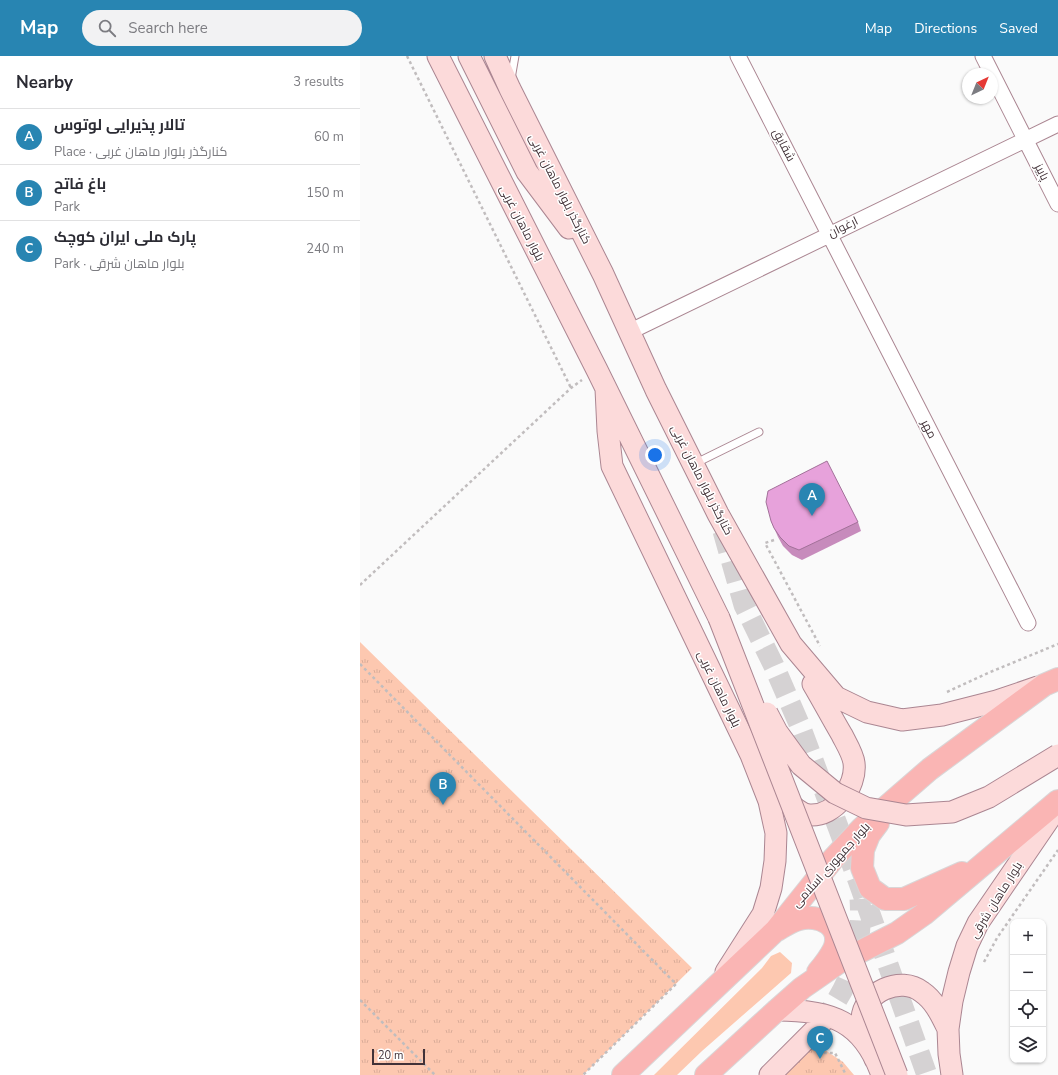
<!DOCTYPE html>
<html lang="en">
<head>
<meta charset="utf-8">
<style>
	body { margin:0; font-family:"Nunito Sans",Cairo,sans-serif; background:#f2f2f3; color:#2b2b33 }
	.controls { position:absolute; right:12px; bottom:12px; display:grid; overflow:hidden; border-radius:8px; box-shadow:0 1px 3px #0004 }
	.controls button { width:36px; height:36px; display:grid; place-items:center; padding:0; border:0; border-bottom:1px solid #e1e1e2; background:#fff; color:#2b2b33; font:20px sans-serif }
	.compass { position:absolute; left:602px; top:12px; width:36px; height:36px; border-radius:50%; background:#fff; box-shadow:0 1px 3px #0004; rotate:43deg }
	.scale { position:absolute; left:12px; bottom:10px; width:53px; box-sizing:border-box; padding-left:4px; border:2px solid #423238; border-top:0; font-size:11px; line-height:14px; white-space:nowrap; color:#423238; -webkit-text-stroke:3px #fff; paint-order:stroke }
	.you { position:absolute; left:295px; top:399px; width:14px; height:14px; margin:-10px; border:3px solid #fff; border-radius:50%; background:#1a73e8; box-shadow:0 0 0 6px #1a73e833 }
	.badge { display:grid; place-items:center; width:26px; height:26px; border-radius:50%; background:#2885b2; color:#fff; font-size:13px; font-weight:700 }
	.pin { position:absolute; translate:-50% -33px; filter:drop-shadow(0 1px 2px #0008) }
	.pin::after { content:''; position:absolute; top:21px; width:14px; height:12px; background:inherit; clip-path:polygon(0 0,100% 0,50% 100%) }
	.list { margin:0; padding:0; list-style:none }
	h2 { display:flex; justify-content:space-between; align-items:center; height:52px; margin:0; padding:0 16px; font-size:17px }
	h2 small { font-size:13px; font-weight:400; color:#7c7c81 }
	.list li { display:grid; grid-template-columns:26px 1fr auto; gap:12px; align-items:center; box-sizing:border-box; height:56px; padding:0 16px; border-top:1px solid #e1e1e2 }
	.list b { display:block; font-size:15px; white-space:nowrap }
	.list p { margin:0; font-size:13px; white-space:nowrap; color:#7c7c81 }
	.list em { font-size:13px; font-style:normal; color:#7c7c81 }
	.icon { flex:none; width:22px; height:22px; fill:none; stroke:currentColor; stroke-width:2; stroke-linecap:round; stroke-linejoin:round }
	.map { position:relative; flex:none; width:698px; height:1019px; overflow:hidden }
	header { display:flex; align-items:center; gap:24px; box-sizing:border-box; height:56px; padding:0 20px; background:#2885b2; color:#fff }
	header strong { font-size:19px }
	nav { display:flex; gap:22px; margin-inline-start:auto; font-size:14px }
	.search { width:280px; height:36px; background:#f2f2f3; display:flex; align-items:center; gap:10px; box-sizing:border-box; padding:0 14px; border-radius:22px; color:#7c7c81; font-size:15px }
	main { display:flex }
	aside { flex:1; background:#fff }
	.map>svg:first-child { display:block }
</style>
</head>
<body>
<header>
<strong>Map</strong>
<div class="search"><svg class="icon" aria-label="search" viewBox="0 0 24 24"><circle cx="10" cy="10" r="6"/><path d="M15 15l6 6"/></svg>Search here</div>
<nav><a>Map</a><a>Directions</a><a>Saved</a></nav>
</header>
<main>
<aside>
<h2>Nearby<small>3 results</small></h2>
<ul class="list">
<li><span class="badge">A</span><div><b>تالار پذیرایی لوتوس</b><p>Place · کنارگذر بلوار ماهان غربی</p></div><em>60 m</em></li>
<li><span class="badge">B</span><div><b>باغ فاتح</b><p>Park</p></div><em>150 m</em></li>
<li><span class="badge">C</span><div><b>پارک ملی ایران کوچک</b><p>Park · بلوار ماهان شرقی</p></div><em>240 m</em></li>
</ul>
</aside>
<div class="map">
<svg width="698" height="1019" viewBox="0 0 698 1019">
	<defs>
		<pattern id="park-tufts" width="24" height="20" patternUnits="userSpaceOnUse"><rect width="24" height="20" fill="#fdc8b0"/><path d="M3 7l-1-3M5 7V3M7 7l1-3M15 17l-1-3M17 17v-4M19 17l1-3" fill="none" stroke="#daac98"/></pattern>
	</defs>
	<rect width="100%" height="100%" fill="#fafafa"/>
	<!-- green -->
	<path fill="#fdc8b0" d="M420,896L432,907L431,917L342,995L317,1019H294L402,912L411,900Z"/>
	<!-- park -->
	<path fill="url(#park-tufts)" d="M0,586L332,912L223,1019H0Z
		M456,988L483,1006L494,1019H425Z"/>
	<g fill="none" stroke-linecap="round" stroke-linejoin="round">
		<!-- secondary-tunnel -->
		<path stroke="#d5d2d3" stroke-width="21" stroke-dasharray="21 10" stroke-linecap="butt" d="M363,475L384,549L414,610L440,670L498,824L567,1019
			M460,969C470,955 480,941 487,925C498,901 502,869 500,843"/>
		<!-- service casing -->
		<g stroke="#ab8692" stroke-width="9">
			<path id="service" d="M151,23L155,0
				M334,408L399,376"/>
		</g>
		<!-- minor casing -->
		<g stroke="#ab8692" stroke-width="17">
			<path id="minor" d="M378,0L668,567
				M623,0L698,148
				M269,276L698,68"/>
		</g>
		<!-- secondary casing -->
		<g stroke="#ab8692" stroke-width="23">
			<path id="secondary" d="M78,0L237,314L359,562
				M109,0L167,116L209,172
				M135,0L150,33L243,218L296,334L358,458L431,588L476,641L507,656L542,664L582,659L637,645L678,631
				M246,333L248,375L252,410L391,699L409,745L416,777L415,805L411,832L403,858L366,916
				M424,742C431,749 439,758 449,759C475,761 497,730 494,707C493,698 486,687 482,679C472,662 463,645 453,628
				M417,954C471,954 503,965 522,1019
				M515,1003C510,991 501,976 502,963C503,936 541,919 562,936C575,945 581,959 588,973
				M410,1019L460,969
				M592,1019L589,998L588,973L592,945L599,916L607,890L618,867L698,750"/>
		</g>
		<!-- primary casing -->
		<g stroke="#d9d6d7" stroke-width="24">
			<path id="primary" d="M518,767L509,779L503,794L502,812L510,832L525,843H544L602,817
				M417,874C424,870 431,865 439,863C458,858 484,869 474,893C470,901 464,909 458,916
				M263,1019L416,874L473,803L502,772L570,713L684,629L698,623
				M346,1019L417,954L442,932L478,907L537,877L564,858L698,745"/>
		</g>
		<!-- path -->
		<path stroke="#c1bdbe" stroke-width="2.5" stroke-dasharray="3 3" stroke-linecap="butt" d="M47,0L211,332
			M414,484L405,487L460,590
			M0,529L211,332L222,324
			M0,608L316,928L223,1019
			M587,636L628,617L698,588
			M624,906L637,882L698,794
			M0,944L75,1019
			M459,1000L462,997H475L486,1019"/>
		<!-- service -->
		<use href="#service" stroke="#fff" stroke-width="7"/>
		<!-- minor -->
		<use href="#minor" stroke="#fff" stroke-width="15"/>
		<!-- secondary -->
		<use href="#secondary" stroke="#fcdada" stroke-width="21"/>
		<!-- primary -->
		<use href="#primary" stroke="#fab5b4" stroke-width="22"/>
		<!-- secondary-bridge casing -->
		<g stroke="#ab8692" stroke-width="23" stroke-linecap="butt">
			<path id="secondary-bridge" d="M359,562L537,1019
				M407,657L417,676L441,709L475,737L506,752L546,759L592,756L629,741L698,699"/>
		</g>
		<!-- secondary-bridge -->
		<use href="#secondary-bridge" stroke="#fcdada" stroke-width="21"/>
	</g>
	<!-- wall -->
	<path fill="#c78bbc" d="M411,465L498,466L501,475L442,504L432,499L423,490L418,481Z"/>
	<!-- building -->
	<path fill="#e7a2db" stroke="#a27199" d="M467,405L498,466L439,494L429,490L420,481L414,472L411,465L406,446L408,435Z"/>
	<g text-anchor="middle" stroke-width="3" stroke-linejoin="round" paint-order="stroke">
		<!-- street labels -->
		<g font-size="12" fill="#423238" stroke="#fff">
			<text transform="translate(424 89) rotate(63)" y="4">شقایق</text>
			<text transform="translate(682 116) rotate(63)" y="4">پاییز</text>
			<text transform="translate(200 133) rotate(63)" y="4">کنارگذر بلوار ماهان غربی</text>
			<text transform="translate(162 167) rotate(63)" y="4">بلوار ماهان غربی</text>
			<text transform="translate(483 171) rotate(-26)" y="4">ارغوان</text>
			<text transform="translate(569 373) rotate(63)" y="4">مهر</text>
			<text transform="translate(342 424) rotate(63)" y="4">کنارگذر بلوار ماهان غربی</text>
			<text transform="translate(359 633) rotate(64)" y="4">بلوار ماهان غربی</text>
			<text transform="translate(471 809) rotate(-48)" y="4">بلوار جمهوری اسلامی</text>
			<text transform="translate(636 844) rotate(-58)" y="4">بلوار ماهان شرقی</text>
		</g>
	</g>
</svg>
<div class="controls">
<button>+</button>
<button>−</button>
<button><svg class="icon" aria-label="locate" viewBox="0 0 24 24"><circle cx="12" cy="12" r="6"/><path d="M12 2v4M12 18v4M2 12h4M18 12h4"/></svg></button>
<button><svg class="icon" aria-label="layers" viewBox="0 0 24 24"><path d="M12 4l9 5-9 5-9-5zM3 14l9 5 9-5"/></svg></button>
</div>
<svg class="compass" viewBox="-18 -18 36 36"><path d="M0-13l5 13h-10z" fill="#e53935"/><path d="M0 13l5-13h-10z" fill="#7c7c81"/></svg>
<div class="scale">20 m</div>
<div class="you"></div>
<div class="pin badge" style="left:452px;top:460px">A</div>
<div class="pin badge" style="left:83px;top:749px">B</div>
<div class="pin badge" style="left:460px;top:1003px">C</div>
</div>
</main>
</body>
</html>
